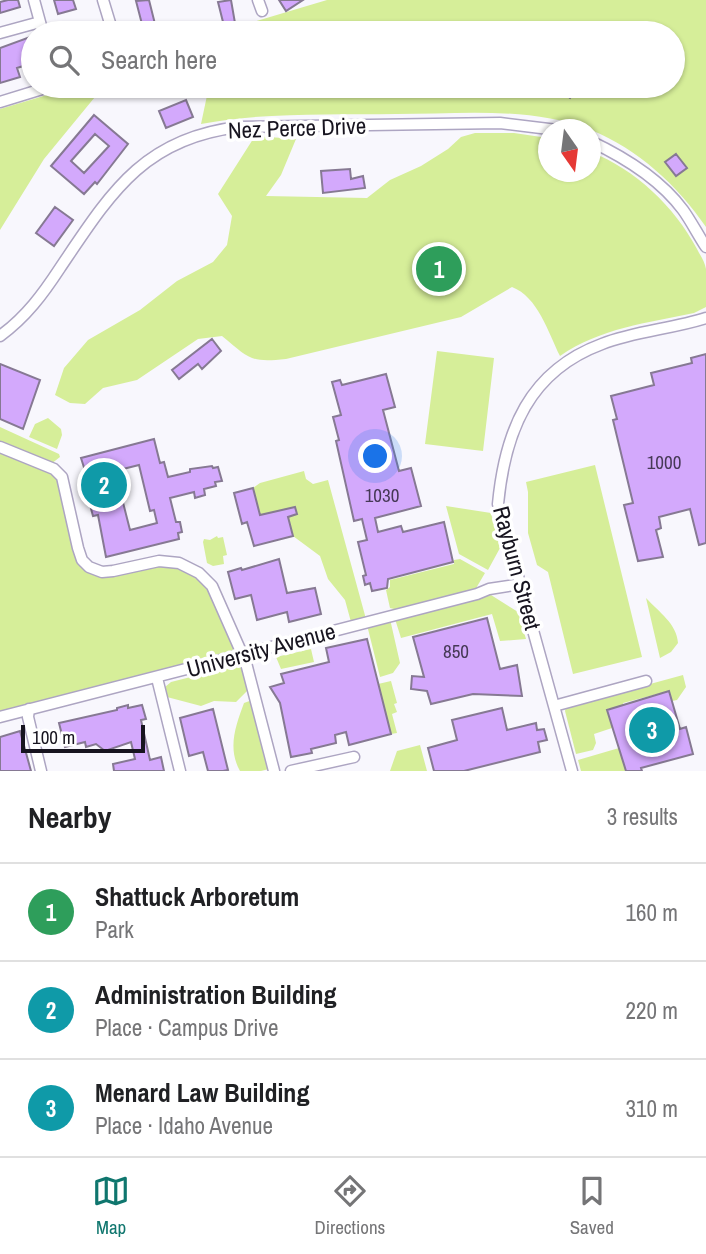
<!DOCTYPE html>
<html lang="en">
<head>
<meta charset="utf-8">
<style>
	body { margin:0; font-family:"Archivo Narrow",sans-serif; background:#f6f6f6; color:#202124 }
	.compass { position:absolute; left:538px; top:119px; width:63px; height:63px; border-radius:50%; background:#fff; box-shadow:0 2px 5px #0004; rotate:166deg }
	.scale { position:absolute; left:21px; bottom:18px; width:124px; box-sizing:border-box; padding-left:7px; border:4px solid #17141f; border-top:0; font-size:19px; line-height:24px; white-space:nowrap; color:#17141f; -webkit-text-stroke:5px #fff; paint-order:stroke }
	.you { position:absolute; left:376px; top:457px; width:24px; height:24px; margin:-18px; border:5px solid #fff; border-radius:50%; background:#1a73e8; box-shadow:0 0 0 10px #1a73e833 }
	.badge { display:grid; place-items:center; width:46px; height:46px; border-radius:50%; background:#0f766e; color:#fff; font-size:23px; font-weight:700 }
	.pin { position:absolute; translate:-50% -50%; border:4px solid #fff; box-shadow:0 2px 7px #0006 }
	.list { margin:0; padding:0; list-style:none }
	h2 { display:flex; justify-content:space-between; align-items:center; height:91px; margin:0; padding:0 28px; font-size:30px }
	h2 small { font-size:23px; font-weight:400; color:#757577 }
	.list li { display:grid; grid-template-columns:46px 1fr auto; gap:21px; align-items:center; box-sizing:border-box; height:98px; padding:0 28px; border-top:2px solid #e0e0e0 }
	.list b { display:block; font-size:26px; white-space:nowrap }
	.list p { margin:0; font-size:23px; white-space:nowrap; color:#757577 }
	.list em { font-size:23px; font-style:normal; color:#757577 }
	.icon { flex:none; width:38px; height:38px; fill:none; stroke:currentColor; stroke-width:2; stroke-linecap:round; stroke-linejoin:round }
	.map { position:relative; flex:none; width:706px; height:771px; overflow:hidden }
	.search { position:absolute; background:#fff; box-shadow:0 2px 5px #0004; left:21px; right:21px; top:21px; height:77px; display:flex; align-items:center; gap:18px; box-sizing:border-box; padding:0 24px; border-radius:38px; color:#757577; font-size:26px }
	.sheet { height:385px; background:#fff }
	nav { display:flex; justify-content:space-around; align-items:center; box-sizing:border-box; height:98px; border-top:2px solid #e0e0e0; background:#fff; font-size:19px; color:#757577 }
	nav a { display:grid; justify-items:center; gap:4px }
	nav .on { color:#0f766e }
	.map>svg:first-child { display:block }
</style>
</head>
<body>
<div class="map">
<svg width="706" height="771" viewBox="0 0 706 771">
	<rect width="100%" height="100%" fill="#f8f7fd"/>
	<!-- green -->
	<path fill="#d6ee99" d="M327,0H706V227C677,185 638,149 591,130C530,106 460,114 396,114C331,115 265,112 201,124L209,86H673V33H216Z
		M77,86H104L44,159L0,230V109Z
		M475,133H514L548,138V172H590L591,152C636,170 674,206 697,249C700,255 705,262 706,269C706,281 706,295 706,307L694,313C648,323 600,328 560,356C548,332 538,297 512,287L461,317L286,359C249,363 249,358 222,336L198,339L137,380L103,388L85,404L70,403L55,395L64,368L88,340L140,310L177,281L213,262L227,245L232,216L218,194L255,136L296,139L281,175L266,196L367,198L390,180L421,166L448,149L461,137Z
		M437,351L494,358L483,451L425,444Z
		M48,418L61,429L62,435L57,449L29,437L35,424Z
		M0,427L59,454L60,457L51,464L0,443Z
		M0,447L54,469L89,567L179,563L212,586L241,655L0,717Z
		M595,465L642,657L573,674L548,572L537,565L528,533V492L526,482Z
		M304,471L306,479L313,484L328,480L366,619L351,622L345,600L328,579L320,556L293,536L288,517L297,514L295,507L261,517L253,488L260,483Z
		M446,506L491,513L500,548L488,570L459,554Z
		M217,536L218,538L223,537L227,555L223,556L224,564L213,566L207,563L203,542L204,539L210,540Z
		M460,559L485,573L475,590L398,610L390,608L386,590L390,587V580L454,564V560Z
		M491,595L518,612L526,639L500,641L492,614L401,638L395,619Z
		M646,598C659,612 677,624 678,643L671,652L660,658Z
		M390,619L400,663L393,673L380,677L367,625Z
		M311,649L314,662L281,669L276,657Z
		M246,663L249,689L236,702L214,701L201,706L167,697L165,687L171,682Z
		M683,675L686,687L677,700L672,701L669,691L623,703L624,709L614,712L613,708L607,709L612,728L594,734L596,743L593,750L576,754L565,711L566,707Z
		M391,681L397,703L394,704L397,712L392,714L397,733L391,734L378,684Z
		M255,699L273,768L261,771H240C227,748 236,725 244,703Z
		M420,745L427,771H390L397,751Z
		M619,748L626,771H581L578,760Z"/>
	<!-- building -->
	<path fill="#d3a9fc" stroke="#867993" stroke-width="2" fill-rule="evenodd" d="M8,0H18L20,7L0,13V2Z
		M54,0H73L76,9L58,14Z
		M149,0L155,24L143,28L136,1Z
		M231,0L235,23L224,26L218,2Z
		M279,0H303L286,11Z
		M30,37L33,48V63L17,68L20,77L0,83V48Z
		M554,86H580L570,98Z
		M186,100L193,117L166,128L159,111Z
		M94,115L128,144L97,184L95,182L84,194L51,166ZM95,134L109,146L84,173L71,161Z
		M676,154L687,168L676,176L665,162Z
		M350,169L351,179L363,176L365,188L323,193L321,171Z
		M55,207L73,220L54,246L36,233Z
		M212,339L221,351L202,369L198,364L179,379L172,370Z
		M706,354V543L699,545L690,509L659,517L661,528L656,530L663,557L638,561L624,505L633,503L613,420L617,419L611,396L654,385L651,373L692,363L691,358Z
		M0,364L40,380L23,429L0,419Z
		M386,374L395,407L383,410L399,471L411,468L421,506L375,518L378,532L401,526L403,532L444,522L453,562L388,579L387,588L372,591L370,583L365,585L363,576L366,575L358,542L367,540L362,519L354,521L336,441L339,440L333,417L341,415L332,382L340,380L342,385Z
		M154,439L160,463L164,462L168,477L190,472V469L212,466L213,468L218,467L222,481L215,482L216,486L204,489L205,495L195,498L194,492L170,498L176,522H180L182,532L178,533L179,539L106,557L98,515L93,516L89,501L94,499L81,458ZM139,465L150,511L154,510L157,523L130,530L115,471Z
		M253,488L260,515L295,507L297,514L288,517L293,536L254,546L247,522L242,524L234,493Z
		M279,559L287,593L315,588L321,614L289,622L287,612L257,620L251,595L235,599L228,572L241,568L242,570Z
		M487,618L500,669L517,665L522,696L473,694L431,704L427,691L411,689L412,676L424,677L413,637Z
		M367,639L391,734L349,745L346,732L335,735L336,743L311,749L312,753L291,757L280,703L270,687L284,683L281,674L329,662L326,648Z
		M669,691L680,729L686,727L693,754L641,768L642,771H626L607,710Z
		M128,705V708L142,705L146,719L141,720L150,760L161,757L164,771H114L113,764L135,759L131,742L105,751L96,744L86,747L85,742L65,747L59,723L117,710V708Z
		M502,708L507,730L536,723L537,730L544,729L547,740L538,742L540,752L464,771H434L428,748L457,740L452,720Z
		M213,709L228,770L223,771H208L203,752L189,756L180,718Z
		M20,731L31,771H0V737Z"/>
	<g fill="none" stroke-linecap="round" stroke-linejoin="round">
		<!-- minor casing -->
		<g stroke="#ada5c2" stroke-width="13">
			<path id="minor" d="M34,0L43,33
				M103,0L113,33
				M258,0L262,11
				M0,33L40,22
				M0,102L52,86
				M590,141C624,157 660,179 683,210C691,221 698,235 706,247
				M0,336C26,317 43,294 60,268C110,194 143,138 239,127L500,123L557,130
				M0,447L54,469L62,477L78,548L82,560L89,567L102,572L113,571L159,561L179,563L199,573L212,586L246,663L274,771
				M157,678L180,771
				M554,706L646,681
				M29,709L28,717L41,771
				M0,717L477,594L489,589L521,584
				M291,771L354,757
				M572,771L498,504C505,431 529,371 602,344C635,331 672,329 706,318"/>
		</g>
		<!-- minor -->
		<use href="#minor" stroke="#fff" stroke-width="10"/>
	</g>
	<g text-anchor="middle" stroke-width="7" stroke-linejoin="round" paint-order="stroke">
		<!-- number labels -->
		<g font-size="19" fill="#463956">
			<text x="664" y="469">1000</text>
			<text x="382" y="502">1030</text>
			<text x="456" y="658">850</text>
		</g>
		<!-- street labels -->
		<g font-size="23" fill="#17141f" stroke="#fff">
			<text transform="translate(297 128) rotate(-2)" y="8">Nez Perce Drive</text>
			<text transform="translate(517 568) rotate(75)" y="8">Rayburn Street</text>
			<text transform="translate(261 650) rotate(-15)" y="8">University Avenue</text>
		</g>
	</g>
</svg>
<svg class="compass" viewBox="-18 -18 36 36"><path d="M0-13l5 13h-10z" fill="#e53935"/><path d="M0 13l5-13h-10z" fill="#757577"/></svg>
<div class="scale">100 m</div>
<div class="you"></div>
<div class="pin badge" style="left:439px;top:269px;background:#2e9e5b">1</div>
<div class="pin badge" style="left:104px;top:485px;background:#0f9aa8">2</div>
<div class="pin badge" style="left:652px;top:730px;background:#0f9aa8">3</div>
<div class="search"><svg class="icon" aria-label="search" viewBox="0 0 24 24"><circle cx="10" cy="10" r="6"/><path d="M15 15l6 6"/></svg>Search here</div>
</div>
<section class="sheet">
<h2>Nearby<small>3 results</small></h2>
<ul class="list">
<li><span class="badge" style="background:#2e9e5b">1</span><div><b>Shattuck Arboretum</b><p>Park</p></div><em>160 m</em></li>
<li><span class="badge" style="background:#0f9aa8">2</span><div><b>Administration Building</b><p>Place · Campus Drive</p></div><em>220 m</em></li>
<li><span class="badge" style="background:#0f9aa8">3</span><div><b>Menard Law Building</b><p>Place · Idaho Avenue</p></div><em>310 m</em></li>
</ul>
</section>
<nav>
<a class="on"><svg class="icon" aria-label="map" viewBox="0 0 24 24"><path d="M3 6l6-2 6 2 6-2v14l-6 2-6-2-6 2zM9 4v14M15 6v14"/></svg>Map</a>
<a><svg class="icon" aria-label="directions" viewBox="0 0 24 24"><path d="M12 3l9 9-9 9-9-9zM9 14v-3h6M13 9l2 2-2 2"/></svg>Directions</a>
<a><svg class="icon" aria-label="saved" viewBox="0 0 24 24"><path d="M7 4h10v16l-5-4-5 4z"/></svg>Saved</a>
</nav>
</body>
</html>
